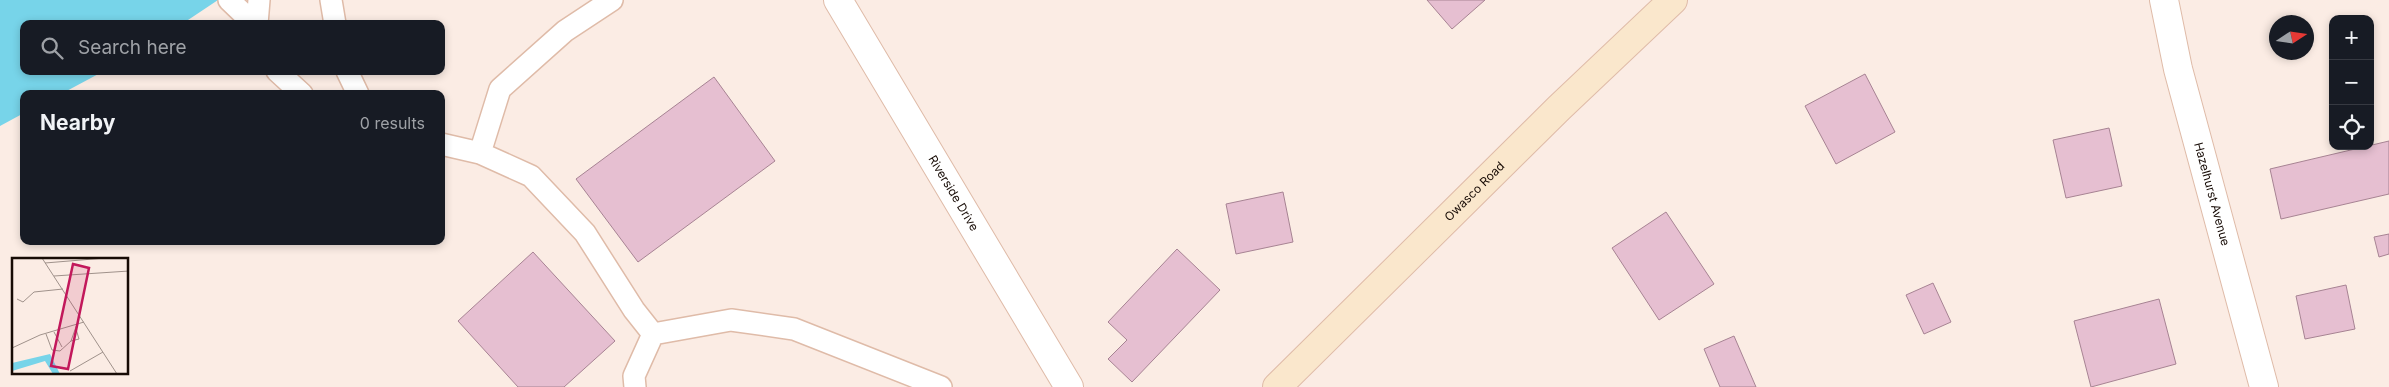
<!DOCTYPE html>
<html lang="en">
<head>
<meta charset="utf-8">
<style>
	body { margin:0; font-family:Inter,sans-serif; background:#20242c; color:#f1f3f6 }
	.controls { position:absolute; right:15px; top:15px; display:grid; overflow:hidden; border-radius:10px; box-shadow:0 2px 8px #0003 }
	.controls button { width:45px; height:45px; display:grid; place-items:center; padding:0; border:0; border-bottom:1px solid #363941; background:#171b24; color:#f1f3f6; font:25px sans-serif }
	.compass { position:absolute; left:2269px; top:15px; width:45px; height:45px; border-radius:50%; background:#171b24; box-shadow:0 2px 8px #0003; rotate:78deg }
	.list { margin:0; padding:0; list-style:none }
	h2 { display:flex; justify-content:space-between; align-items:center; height:65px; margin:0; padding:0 20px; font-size:21px }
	h2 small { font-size:16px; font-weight:400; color:#9ea1a6 }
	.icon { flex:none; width:28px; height:28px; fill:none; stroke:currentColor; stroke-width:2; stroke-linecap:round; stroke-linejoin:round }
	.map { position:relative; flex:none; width:2389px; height:387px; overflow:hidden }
	.search { position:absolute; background:#171b24; box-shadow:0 2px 8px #0003; left:20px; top:20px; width:425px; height:55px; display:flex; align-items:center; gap:12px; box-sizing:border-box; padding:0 18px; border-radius:10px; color:#9ea1a6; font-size:19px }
	.panel { position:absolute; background:#171b24; box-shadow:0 2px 8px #0003; left:20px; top:90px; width:425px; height:155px; border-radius:10px }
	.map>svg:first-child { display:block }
</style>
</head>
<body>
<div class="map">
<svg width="2389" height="387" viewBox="0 0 2389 387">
	<rect width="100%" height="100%" fill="#fbece4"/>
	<!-- water -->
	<path fill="#77d4e9" d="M0,0H218L182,24H24V71H104L61,94H24V113L0,126Z"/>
	<!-- building -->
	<path fill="#e6bfd1" stroke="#a78393" d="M1427,0H1485L1452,29Z
		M1865,74L1895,132L1836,164L1805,106Z
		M714,77L775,161L638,262L576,179Z
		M2109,128L2122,186L2066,198L2053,140Z
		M2389,141V194L2281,219L2270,169Z
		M1283,192L1293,242L1236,254L1226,204Z
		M1666,212L1714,284L1659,320L1612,248Z
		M2389,234V254L2379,257L2374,237Z
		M1177,249L1220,290L1132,382L1108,359L1127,340L1108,322Z
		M533,252L615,341L564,387H518L458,321Z
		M1933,283L1951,322L1924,334L1906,295Z
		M2346,285L2355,329L2305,339L2296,296Z
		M2159,299L2176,364L2091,387L2074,321Z
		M1734,336L1756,387H1720L1704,349Z"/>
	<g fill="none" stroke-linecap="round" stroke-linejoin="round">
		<!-- lane casing -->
		<g stroke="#dfbba8" stroke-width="24">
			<path id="lane" d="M229,0L254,24
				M331,0L335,24
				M257,24L259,0
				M277,71L302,94
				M347,71L358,94
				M441,144L480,153L531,176L585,233L634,310L653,334L731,320L794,329L941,387
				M480,153L500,89L565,31L612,0
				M635,387L634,376L653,334"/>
		</g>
		<!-- street casing -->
		<g stroke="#dfbba8" stroke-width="30">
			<g id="street">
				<path id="s1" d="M838,0L1069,387"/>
				<path id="s2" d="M2164,0L2178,69L2264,387"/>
			</g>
		</g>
		<!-- secondary casing -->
		<g stroke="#dfbba8" stroke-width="30">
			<g id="secondary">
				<path id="s3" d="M1277,387L1559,108L1673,0"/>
			</g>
		</g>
		<!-- lane -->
		<use href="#lane" stroke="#fff" stroke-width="21"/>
		<!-- street -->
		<use href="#street" stroke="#fff" stroke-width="28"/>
		<!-- secondary -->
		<use href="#secondary" stroke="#fae7cc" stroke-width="28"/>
	</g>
	<g text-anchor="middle" stroke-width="4" stroke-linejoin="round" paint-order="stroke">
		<!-- street labels -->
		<g font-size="12" fill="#170b05" stroke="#fbece4">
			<text dy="4" stroke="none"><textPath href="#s3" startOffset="278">Owasco Road</textPath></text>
			<text dy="4" stroke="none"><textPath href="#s1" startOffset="225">Riverside Drive</textPath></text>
			<text dy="4" stroke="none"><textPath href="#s2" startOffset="200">Hazelhurst Avenue</textPath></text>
		</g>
	</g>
	<!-- overview -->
	<g transform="translate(12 258)">
		<rect width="116" height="116" fill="#fbece4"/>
		<path d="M38,96L48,116H41L33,103L0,113V105Z" fill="#77d4e9"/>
		<path fill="none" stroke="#a0928b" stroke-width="1" d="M30,0L105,116M33,5L93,0M42,18L117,13M5,41L11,44L22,34L51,31M42,74L50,89M34,76L40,92L48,93L59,83L65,66M59,83L67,81L64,71M0,90L28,77L72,64M58,113L91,94"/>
		<path fill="#c2185b" fill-opacity="0.15" stroke="#c2185b" stroke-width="2.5" d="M61,6L77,10L56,111L39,108Z"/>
		<rect width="116" height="116" fill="none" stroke="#170b05" stroke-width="2.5"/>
	</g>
</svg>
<div class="controls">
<button>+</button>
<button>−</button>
<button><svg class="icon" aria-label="locate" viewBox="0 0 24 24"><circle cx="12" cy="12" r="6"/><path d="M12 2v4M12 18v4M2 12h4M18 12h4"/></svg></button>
</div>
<svg class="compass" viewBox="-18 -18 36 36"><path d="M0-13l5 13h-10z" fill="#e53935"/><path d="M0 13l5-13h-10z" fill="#9ea1a6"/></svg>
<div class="search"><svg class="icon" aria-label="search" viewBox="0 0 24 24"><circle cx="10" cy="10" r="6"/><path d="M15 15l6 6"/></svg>Search here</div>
<section class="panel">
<h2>Nearby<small>0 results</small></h2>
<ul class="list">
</ul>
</section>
</div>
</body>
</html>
